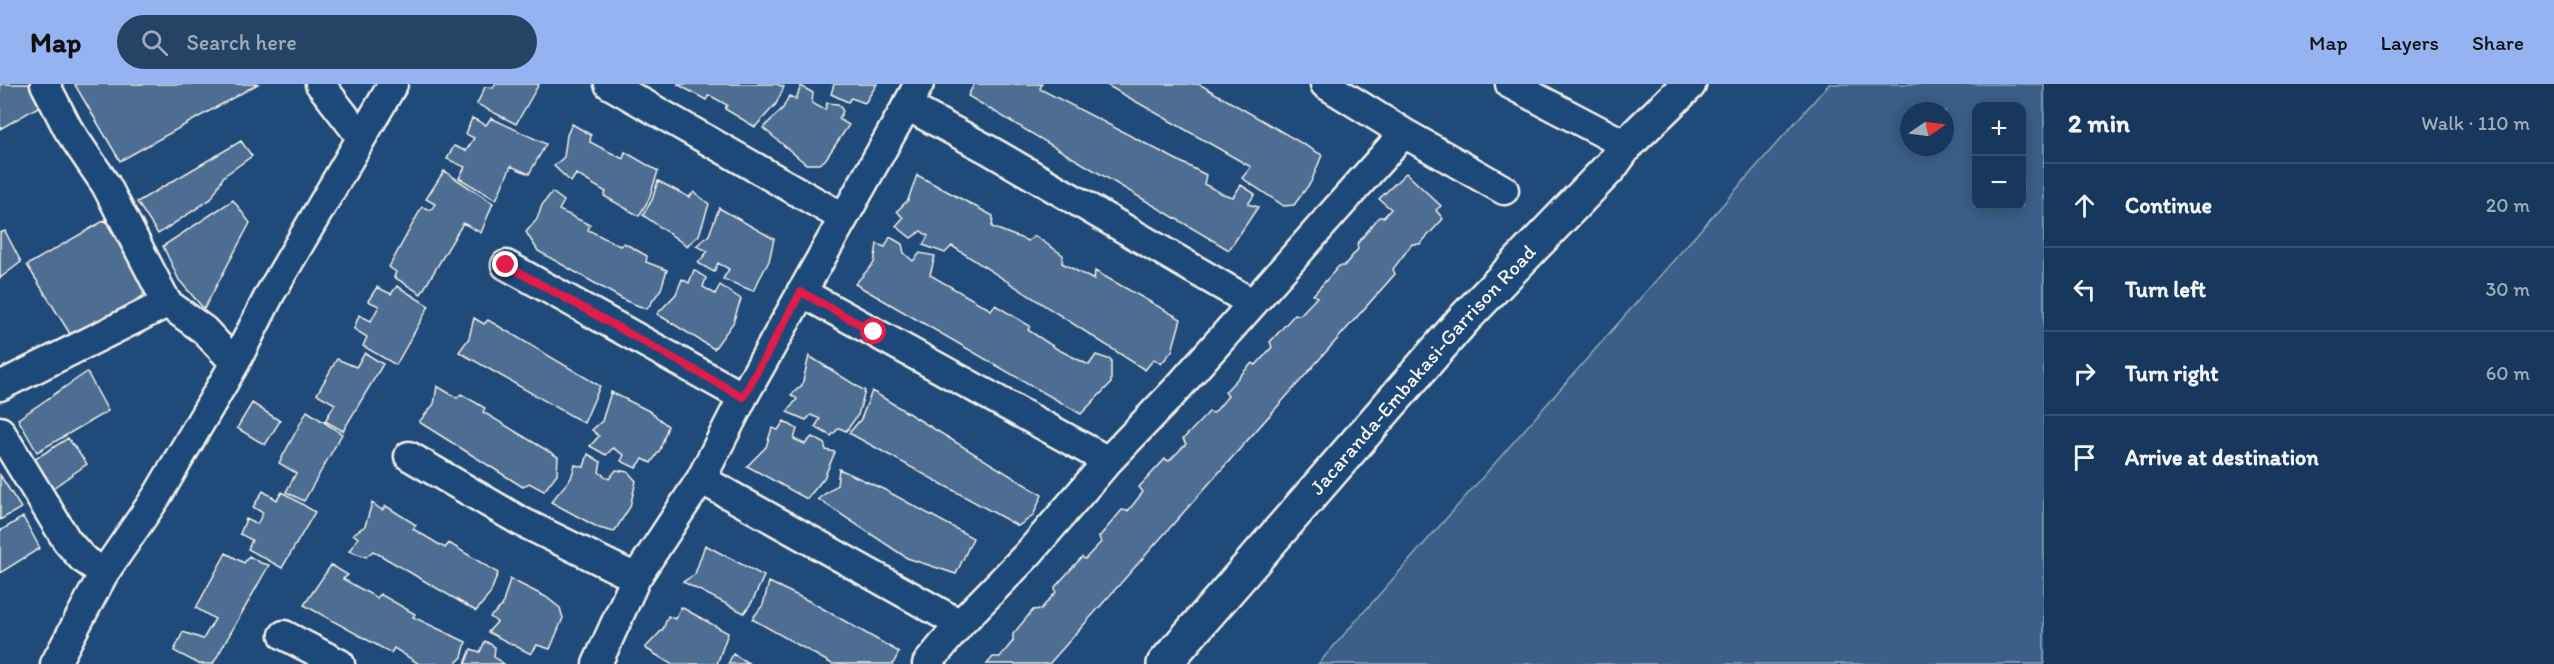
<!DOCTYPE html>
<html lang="en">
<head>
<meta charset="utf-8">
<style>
	body { margin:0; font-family:Itim,sans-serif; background:#244365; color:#f1f3f6 }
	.controls { position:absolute; right:18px; top:18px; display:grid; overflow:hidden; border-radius:12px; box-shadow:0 3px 15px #0003 }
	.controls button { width:54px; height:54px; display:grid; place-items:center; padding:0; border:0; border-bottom:2px solid #365272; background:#17385c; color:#f1f3f6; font:30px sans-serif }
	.compass { position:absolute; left:1900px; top:18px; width:54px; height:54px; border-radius:50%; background:#17385c; box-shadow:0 3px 15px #0003; rotate:77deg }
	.stop { position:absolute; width:18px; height:18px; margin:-14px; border:4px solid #e11d48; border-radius:50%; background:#fff }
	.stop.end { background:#e11d48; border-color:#fff; box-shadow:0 2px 6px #0008 }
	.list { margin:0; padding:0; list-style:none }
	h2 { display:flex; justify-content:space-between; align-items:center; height:78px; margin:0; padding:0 24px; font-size:26px }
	h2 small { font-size:20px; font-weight:400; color:#9eacbb }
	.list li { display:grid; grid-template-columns:39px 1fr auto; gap:18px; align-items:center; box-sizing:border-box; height:84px; padding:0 24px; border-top:2px solid #365272 }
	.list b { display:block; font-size:22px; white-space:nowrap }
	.list em { font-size:20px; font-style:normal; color:#9eacbb }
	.icon { flex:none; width:33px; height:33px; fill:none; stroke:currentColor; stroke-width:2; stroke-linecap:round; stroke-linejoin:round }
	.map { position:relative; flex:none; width:2044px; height:580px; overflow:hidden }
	header { display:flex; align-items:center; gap:36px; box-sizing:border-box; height:84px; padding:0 30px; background:#95b2f1; color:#111 }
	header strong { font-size:28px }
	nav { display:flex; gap:33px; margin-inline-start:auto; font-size:21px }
	.search { width:420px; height:54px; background:#244365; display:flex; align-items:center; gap:15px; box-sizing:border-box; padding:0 21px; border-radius:33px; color:#9eacbb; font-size:22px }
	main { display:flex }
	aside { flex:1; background:#17385c }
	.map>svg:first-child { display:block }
</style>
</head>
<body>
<header>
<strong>Map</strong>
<div class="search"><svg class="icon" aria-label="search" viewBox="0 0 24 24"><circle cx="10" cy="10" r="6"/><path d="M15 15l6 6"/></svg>Search here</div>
<nav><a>Map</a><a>Layers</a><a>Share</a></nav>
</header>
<main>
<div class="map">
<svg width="2044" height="580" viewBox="0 0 2044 580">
	<rect width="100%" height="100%" fill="#1f4a7a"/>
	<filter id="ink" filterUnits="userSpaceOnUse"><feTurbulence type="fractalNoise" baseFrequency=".0167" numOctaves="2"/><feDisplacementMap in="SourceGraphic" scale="12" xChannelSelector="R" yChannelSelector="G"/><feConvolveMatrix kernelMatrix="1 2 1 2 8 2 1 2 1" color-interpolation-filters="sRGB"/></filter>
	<g filter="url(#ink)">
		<!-- green -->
		<path fill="#3a5f88" stroke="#97a8b8" stroke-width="1.5" fill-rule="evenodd" d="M1829,0H2044V580H1318ZM1976,22H2022V122H1976ZM1909,27H1945V63H1909Z"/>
		<!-- building -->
		<path fill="#4d6e92" stroke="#f4f1e8" stroke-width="1.5" d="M0,0H29L40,22L0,45Z
			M77,0H258L120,77L75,1Z
			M495,0H539L516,40L477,20L485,3L493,4Z
			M677,0H777L784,3L776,20L755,43L725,25L727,21L709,11L706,16Z
			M834,0H877L865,19L851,14L848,18L831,10Z
			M974,0H1042L1040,5L1206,91L1204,100L1223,110L1233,113L1241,101L1255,110L1248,120L1258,123L1229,166L968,12Z
			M1105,0H1199L1322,71L1311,98L1294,121L1284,122L1242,94L1251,83Z
			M801,2L813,9L812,19L825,26L827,19L838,20L843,27L839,35L849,41L825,76L819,80H806L763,44L783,24L789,12L796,15Z
			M472,34L486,41L491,34L546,60L529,90L511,82L496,116L459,94L465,83L447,75L454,62L466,67L474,54L466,50Z
			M572,40L591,51L590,58L623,75L625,68L658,87L649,115L639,132L604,112L606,108L576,90L571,98L554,82L564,73L567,51Z
			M241,57L252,72L224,92L211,115L158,150L137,118Z
			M444,87L493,119L481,149L463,139L421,210L394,193L396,188L389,183L422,123L431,126L435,120L426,115Z
			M1406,89L1441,122L1436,126L1443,135L1420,160H1412L1393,185L1395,190L1049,580H987L993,573H1000L1013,557V550L1033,526L1041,525L1056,508L1055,503L1082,473L1085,475L1101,458L1099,453L1122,426L1128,427L1143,408L1139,403L1165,375L1169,377L1186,360L1183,355L1209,328L1214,329L1228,312L1225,308L1252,279L1256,281L1272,263L1270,258L1295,230L1300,231L1317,213L1313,211L1339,182H1344L1358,165L1357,160L1379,133H1384L1391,125L1379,115Z
			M917,91L993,132L992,143L1028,157L1035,152L1063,171L1062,179L1094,196L1095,187L1181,235L1172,267L1161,280L1154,275L1145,286L952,162L945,169L923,161L928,152L921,147L911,154L896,142L903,134L897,127L908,116Z
			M658,97L689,113L694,108L709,120L699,151L687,162L643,131L652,116Z
			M552,108L564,117L559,126L590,141L588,146L620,162L624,159L647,172L646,178L667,186L661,205L647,225L626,217L538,167L526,148L537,135L542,121Z
			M233,116L250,139L204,225L179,196L163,162Z
			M719,124L774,155L769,177L753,207L723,195L729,185L718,179L714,188L698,179L708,167L696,162L709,151Z
			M105,136L144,205L143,212L72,253L27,181Z
			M5,147L21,178L0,194V149Z
			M890,153L902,160L904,169L913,177L920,169L935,172L930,191L991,226L995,221L1030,242L1028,246L1057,265L1089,281L1096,271L1111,276V299L1081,330L855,200L874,179L877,160L885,163Z
			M694,186L706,194L703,203L715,210L720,201L741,215L733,239L714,265L657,230L676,210L682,195L689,199Z
			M397,202L429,222L396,281L363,262L367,253L354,245L359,231L371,237L379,222L368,217L377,203L391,210Z
			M474,234L484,240L488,236L600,302L584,339L459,268L469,254Z
			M365,269L383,280L343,347L325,337L335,320L317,310L337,275L356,283Z
			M809,272L865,307L858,331L846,347L839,344L831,352L815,343L820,335L811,331L806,336L787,328L797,315L791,311L802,301Z
			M87,288L108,327L37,368L18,335Z
			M437,302L457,314L461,310L485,324L483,328L558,373L557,390L544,407L529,399L523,403L419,338L434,320Z
			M872,307L1042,411L1033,432L1018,442L849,349L861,335Z
			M611,308L649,327L668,342L660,366L651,379L643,375L636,384L621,377L624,371L613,364L606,371L590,362L599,352L592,346L602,337Z
			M252,319L280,337L265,361L237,344Z
			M307,327L342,350L304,417L286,408L296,389L279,379Z
			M784,337L797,345L794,355L805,360L812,353L824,359L826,366L835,368L824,394L807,415L747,382L766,363L772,344L778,346Z
			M68,354L87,380L50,406L32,377Z
			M588,370L601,378L599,388L609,395L616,386L628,388L636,397L630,423L614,448L599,444L551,418L571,394L575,381L584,383Z
			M839,385L885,406L973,454L956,490L907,474L818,415L837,401Z
			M0,391L21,424L0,436Z
			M263,407L277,416L282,408L315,428L282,484L248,465L252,456L240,450L246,435L257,440L263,429L253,423Z
			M372,419L382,426L386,422L416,441L413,445L445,464L449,459L498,489L490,510L476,527L373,467L366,473L349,467L358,454L353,450L365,442Z
			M23,433L40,464L0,489V447Z
			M705,461L764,492L752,518L744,529L683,498L695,490Z
			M226,469L244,479L249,472L261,479L269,481L213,580H199L174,567L183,548L203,555L215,535L196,524Z
			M331,481L348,491L343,495L377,514L380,510L415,530L413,533L466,558L462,573L455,580H419L394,564L391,569L304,521Z
			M510,495L546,513L560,524L563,534L550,565L537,561L531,570L488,548L497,538L490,533L502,522Z
			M769,498L813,519L899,568L893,580H832L752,535L763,521Z
			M681,523L728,549L717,580H671L645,564L663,545L668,532L675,535Z
			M485,557L495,563L494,573L504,580H465L471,565L480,568Z
			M733,570L750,580H728Z"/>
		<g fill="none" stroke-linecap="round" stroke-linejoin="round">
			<!-- minor casing -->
			<g stroke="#f4f1e8" stroke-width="33">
				<path id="minor" d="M45,0L68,45L106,101L167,219L204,246L235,279
					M320,0L361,53
					M609,0L842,133
					M1325,0L1404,49L1504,106
					M1510,0L1626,61
					M907,22L989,66L1252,219
					M506,181L743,313
					M801,208L1108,377
					M0,302L167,219
					M0,347L67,457L82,474L104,489
					M409,372L520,437L636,494
					M701,395L960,540
					M284,551L340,580
					M55,580L104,489L157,412L235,279L270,210L393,0
					M597,580L636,494L701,395L743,313L919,0
					M927,580L960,540L1028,470L1108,377L1175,307L1404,49"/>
			</g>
			<!-- tertiary casing -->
			<g stroke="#f4f1e8" stroke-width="38">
				<g id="tertiary">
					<path id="s1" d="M1164,580L1464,235L1611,82L1626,61L1689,0"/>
				</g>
			</g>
			<!-- minor -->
			<use href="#minor" stroke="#1f4a7a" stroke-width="28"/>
			<!-- tertiary -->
			<use href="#tertiary" stroke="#1f4a7a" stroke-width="33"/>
		</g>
	</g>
	<g fill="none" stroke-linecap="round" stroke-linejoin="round" filter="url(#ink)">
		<!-- route -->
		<path stroke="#e11d48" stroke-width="8" d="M506,181L743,313L801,208L874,248"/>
	</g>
	<g text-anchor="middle" stroke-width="4.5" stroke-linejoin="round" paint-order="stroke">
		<!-- street labels -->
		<g font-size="21" fill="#f4f1e8" stroke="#1f4a7a">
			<text dy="7" stroke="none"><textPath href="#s1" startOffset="392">Jacaranda-Embakasi-Garrison Road</textPath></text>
		</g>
	</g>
</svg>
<div class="controls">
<button>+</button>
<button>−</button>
</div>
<svg class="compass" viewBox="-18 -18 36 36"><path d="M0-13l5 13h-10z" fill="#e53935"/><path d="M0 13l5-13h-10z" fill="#9eacbb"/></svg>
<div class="stop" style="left:874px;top:248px"></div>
<div class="stop end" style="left:506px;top:181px"></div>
</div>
<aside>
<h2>2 min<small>Walk · 110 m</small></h2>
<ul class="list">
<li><svg class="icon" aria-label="ahead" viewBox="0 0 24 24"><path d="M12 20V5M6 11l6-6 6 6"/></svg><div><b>Continue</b></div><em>20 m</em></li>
<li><svg class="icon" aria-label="left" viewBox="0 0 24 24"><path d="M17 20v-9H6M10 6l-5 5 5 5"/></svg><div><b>Turn left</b></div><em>30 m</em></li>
<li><svg class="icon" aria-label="right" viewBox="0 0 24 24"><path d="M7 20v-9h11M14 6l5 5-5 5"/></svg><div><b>Turn right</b></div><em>60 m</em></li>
<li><svg class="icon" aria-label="arrive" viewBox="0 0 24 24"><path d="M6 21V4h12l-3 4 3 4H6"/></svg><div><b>Arrive at destination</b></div></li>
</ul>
</aside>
</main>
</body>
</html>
